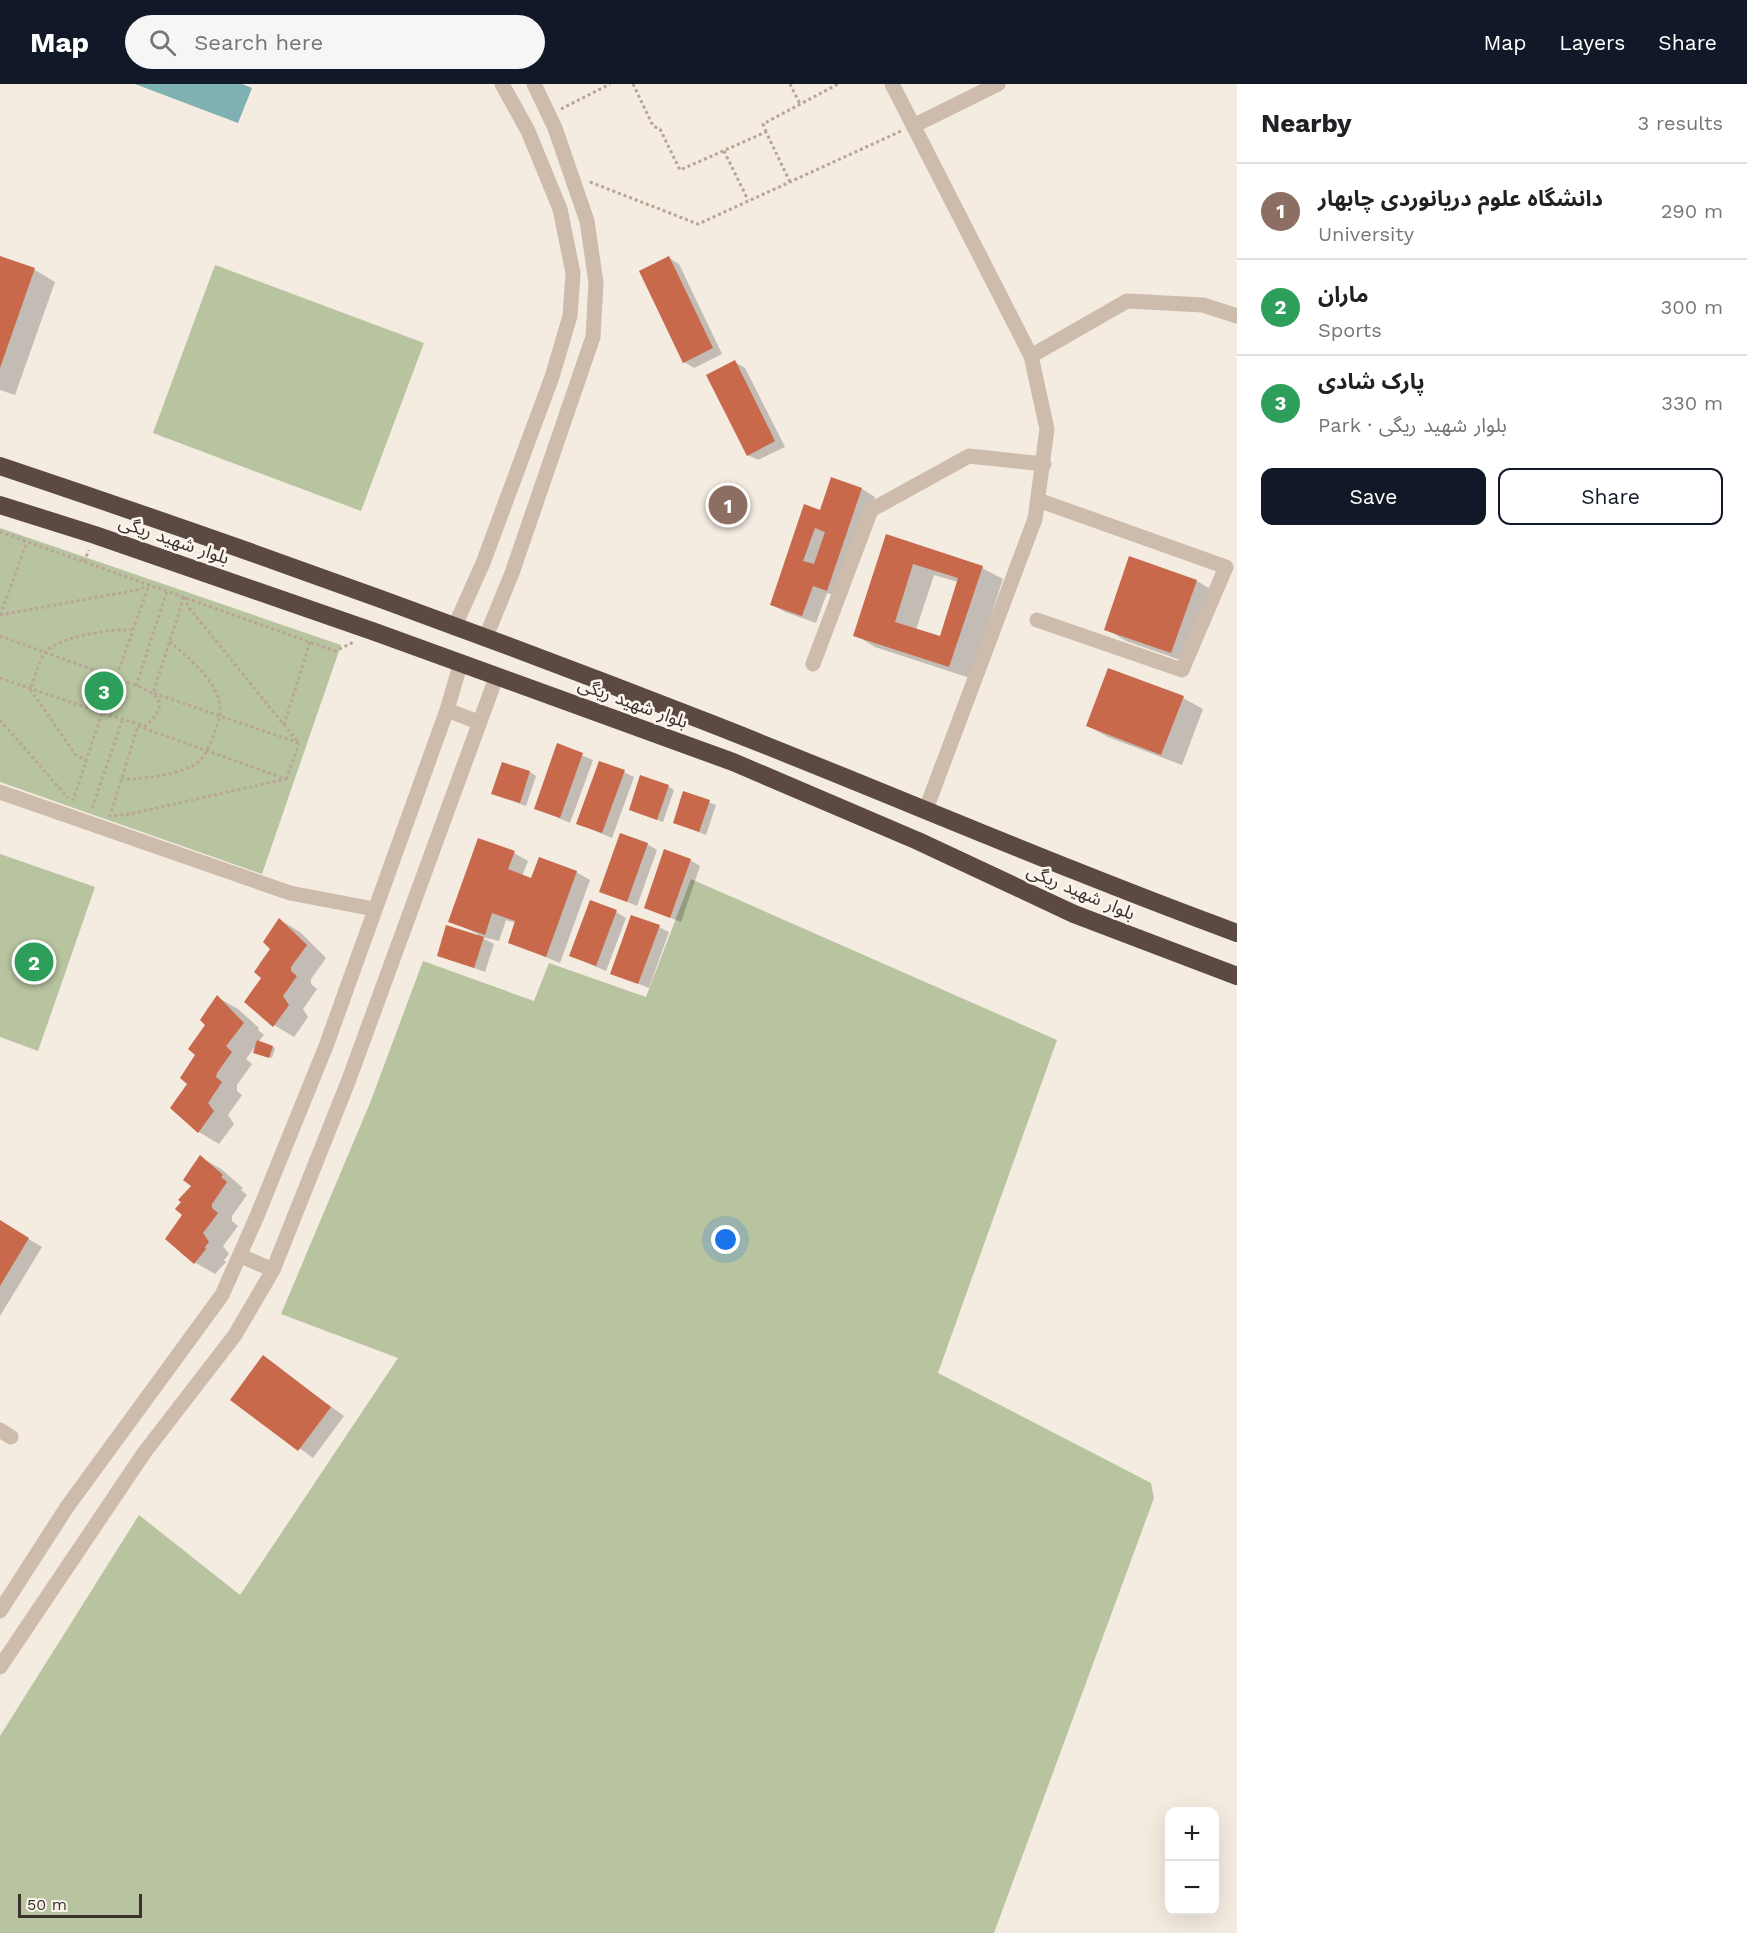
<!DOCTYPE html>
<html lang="en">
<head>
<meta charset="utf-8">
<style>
	body { margin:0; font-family:"Work Sans","Noto Sans Arabic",sans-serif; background:#f6f6f6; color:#202124 }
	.controls { position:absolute; right:18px; bottom:18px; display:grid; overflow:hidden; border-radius:12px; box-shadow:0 6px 24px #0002 }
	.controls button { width:54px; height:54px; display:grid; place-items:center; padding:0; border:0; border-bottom:2px solid #e0e0e0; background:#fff; color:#202124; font:30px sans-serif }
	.scale { position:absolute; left:18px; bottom:15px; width:124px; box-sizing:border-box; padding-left:6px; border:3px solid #3b302b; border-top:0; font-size:16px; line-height:21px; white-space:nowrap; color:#3b302b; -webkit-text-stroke:4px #fbf5ee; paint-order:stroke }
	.you { position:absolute; left:726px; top:1156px; width:21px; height:21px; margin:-15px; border:4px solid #fff; border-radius:50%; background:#1a73e8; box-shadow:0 0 0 9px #1a73e833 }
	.badge { display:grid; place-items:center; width:39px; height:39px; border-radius:50%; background:#111827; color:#fff; font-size:20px; font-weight:700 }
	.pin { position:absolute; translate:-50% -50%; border:3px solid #fff; box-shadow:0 2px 6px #0006 }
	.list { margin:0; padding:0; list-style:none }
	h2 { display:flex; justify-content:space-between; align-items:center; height:78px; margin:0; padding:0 24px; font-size:26px }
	h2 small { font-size:20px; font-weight:400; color:#757577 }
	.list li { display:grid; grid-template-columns:39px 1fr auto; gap:18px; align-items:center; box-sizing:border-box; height:96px; padding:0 24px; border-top:2px solid #e0e0e0 }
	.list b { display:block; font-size:22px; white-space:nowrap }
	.list p { margin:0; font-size:20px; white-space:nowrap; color:#757577 }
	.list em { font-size:20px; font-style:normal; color:#757577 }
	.actions { display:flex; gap:12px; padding:18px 24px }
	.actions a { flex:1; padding:14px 0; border:2px solid #111827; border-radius:12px; text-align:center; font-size:21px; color:#111827 }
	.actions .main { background:#111827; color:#fff }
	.icon { flex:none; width:33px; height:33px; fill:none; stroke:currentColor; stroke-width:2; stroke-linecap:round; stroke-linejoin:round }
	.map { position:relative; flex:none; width:1237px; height:1849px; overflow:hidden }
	header { display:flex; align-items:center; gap:36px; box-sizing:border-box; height:84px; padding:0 30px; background:#111827; color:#fff }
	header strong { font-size:28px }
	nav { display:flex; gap:33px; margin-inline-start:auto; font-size:21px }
	.search { width:420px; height:54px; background:#f6f6f6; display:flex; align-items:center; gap:15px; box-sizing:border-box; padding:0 21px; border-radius:33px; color:#757577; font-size:22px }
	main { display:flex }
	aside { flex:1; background:#fff }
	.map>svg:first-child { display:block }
</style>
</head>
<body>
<header>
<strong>Map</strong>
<div class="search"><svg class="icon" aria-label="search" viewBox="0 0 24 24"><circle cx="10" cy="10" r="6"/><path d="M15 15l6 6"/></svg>Search here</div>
<nav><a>Map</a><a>Layers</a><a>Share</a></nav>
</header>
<main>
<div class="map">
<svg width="1237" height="1849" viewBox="0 0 1237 1849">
	<rect width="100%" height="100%" fill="#f4ebe1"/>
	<!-- green -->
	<path fill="#b8c4a0" d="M215,181L424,259L361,427L153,349Z
		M0,444L341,561L262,790L0,698Z
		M0,770L95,803L38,967L0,953Z
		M691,795L1057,956L938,1289L1151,1399L1154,1414L994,1849H0V1652L139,1431L240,1511L398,1274L281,1230L370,1019L423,877L534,917L549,879L646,913Z"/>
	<!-- water -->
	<path fill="#7fb0b2" d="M135,0H242L252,4L238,39Z"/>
	<!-- shadow -->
	<path fill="#0003" fill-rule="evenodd" d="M0,174L35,186L55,198L15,311L0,306Z
		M669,174L679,180L722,270L694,284L684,278Z
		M735,278L745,284L785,363L758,376L748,371Z
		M862,405L875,413L841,513L827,509L816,539L785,528L771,520L821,428Z
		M887,452L982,484L1003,495L970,594L875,563L855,551ZM934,491L958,498L941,554L916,546Z
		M1197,497L1217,509L1192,580L1126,557L1106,545Z
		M1183,614L1203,625L1182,681L1108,653L1088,642Z
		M558,661L593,676L570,739L536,724Z
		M530,688L536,692L526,722L493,710Z
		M624,688L634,693L612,754L578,740Z
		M668,702L674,706L663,738L630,725Z
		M684,709L716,721L706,751L674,738Z
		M647,760L657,766L637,822L601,807Z
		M514,769L528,777L522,792L532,796L576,788L590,796L560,879L509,858L516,839L506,836L499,857L479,852L494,860L485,888L439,871L477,853L478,850L450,837Z
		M690,776L700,782L681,838L646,824Z
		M616,828L626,834L606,887L571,872Z
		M280,836L300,848L326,874L311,895V900L317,905L303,925L308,933L294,953L274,941L252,907L263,893L260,878L272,865Z
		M659,843L669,848L649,904L612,889Z
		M217,913L238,925L259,944L258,946L264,951L258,958L275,964L272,974L258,970L257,960L246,975L252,980L237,1001V1007L242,1011L228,1031L234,1040L219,1060L199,1048L172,1024L189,999L207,940L209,927L207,925Z
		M200,1073L221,1085L243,1104L241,1106L247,1111L232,1132V1137L238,1142L223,1162L229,1170L224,1176L226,1178L215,1190L194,1178L184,1130L193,1102V1087L190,1085Z
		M0,1138L42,1163L0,1232Z
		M263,1273L344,1332L313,1374L232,1315Z"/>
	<!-- building -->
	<path fill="#c8694b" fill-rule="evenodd" d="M0,172L35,184L0,284Z
		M669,172L713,264L683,279L639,187Z
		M735,276L775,357L747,372L706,291Z
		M831,393L862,404L827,507L813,502L802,532L770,521L804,420L820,426ZM815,444L825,448L814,480L803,477Z
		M886,450L983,482L949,583L853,552ZM913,480L958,494L940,552L895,538Z
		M1129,472L1197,496L1171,569L1104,546Z
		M1108,584L1184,612L1161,671L1086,642Z
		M557,659L583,669L560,734L534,725Z
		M599,677L625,686L602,749L576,740Z
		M502,678L530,687L520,719L491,710Z
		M640,691L669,701L657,736L629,726Z
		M683,707L710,716L699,748L673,739Z
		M620,749L648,759L627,818L599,808Z
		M478,754L515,767L508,785L531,794L539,773L577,787L546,873L508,859L515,837L492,829L485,851L448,838Z
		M664,765L691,775L670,834L644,824Z
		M590,816L617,826L596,882L569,872Z
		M631,831L660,841L638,900L610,890Z
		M279,834L307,861L291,883V887L297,892L283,912L289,921L273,943L244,918L261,894L254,888L270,865L263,858Z
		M446,841L484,853L474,884L437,872Z
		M217,911L244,939L226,962L232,968L217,989L216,993L222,998L208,1019L214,1027L198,1049L170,1024L187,1000L180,994L195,971L188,965L205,941L200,936Z
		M257,956L273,962L269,974L253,969Z
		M200,1071L223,1091L221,1093L227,1098L212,1120V1124L218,1129L203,1149L209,1158L205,1163L206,1165L194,1180L165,1155L182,1131L175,1125L181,1118L178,1116L191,1102L183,1096Z
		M0,1136L29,1154L0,1202Z
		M263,1271L331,1323L298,1367L230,1316Z"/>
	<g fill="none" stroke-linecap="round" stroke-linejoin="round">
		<!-- path -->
		<path stroke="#b9a596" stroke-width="3" stroke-dasharray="3 3" stroke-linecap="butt" d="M633,0L653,42L660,45L680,86L766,48L790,98
			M790,0L800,20
			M561,25L610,0
			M766,48L763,40L838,0
			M724,67L748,116
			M590,98L698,140L901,47
			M0,448L335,567L354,558
			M84,478L89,466
			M184,513L153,609L299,659
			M184,513L190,525L298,658
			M0,531L137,506L148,502
			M0,531L27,458
			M0,552L116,594L149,501
			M0,594L102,629L73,716
			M116,594C141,604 181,612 145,642L102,629L97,609L101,601Z
			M136,602L167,507
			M0,636L68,714
			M284,641L310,558
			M138,642L286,695L125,731L110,732Z
			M87,678L75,670L30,605C35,594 38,580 44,570C55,553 114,544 132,546
			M121,695C140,696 183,690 197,679C207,671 211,658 215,647C219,636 222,627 219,616C213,593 186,572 169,557
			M286,695L299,660
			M92,724L122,637"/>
		<!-- minor -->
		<path stroke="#cdbbac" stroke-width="15" d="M892,0L1031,272L1047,345L1035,435L926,725
			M913,42L998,0
			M1031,272L1127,217L1203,221L1237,232
			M1037,536L1182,586L1226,483L1038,416
			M454,544L483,479L552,293L570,232L573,189L560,125L528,47L502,0
			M485,555L512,489L593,253L596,199L587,137L555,44L534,0
			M813,580L871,426L969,372L1044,380
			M447,626L478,638
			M0,708L290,809L374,825
			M241,1172L273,1186
			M0,1346L11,1353
			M0,1527L67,1423L222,1211L257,1132L326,962L447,626L461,578
			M0,1583L144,1369L235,1251L273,1186L348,998L497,591"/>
		<!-- highway -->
		<path stroke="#5c4a42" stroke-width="18" d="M0,382C239,462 477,548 712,640C888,709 1060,784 1237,849
			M0,421L95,451L375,548L733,678L918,757L1074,830L1237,892"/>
	</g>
	<g text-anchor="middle" stroke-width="5" stroke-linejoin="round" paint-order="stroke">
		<!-- street labels -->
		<g font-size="18" fill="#3b302b" stroke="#fbf5ee">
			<text transform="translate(174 456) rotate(19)" y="6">بلوار شهید ریگی</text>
			<text transform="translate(633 619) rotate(20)" y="6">بلوار شهید ریگی</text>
			<text transform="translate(1081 808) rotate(23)" y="6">بلوار شهید ریگی</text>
		</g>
	</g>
</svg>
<div class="controls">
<button>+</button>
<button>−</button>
</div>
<div class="scale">50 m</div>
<div class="you"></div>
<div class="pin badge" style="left:728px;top:421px;background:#8d6e63">1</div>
<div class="pin badge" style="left:34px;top:878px;background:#2e9e5b">2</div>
<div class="pin badge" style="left:104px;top:607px;background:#2e9e5b">3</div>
</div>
<aside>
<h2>Nearby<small>3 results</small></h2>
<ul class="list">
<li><span class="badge" style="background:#8d6e63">1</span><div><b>دانشگاه علوم دریانوردی چابهار</b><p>University</p></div><em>290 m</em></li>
<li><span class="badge" style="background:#2e9e5b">2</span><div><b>ماران</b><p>Sports</p></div><em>300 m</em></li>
<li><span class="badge" style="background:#2e9e5b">3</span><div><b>پارک شادی</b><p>Park · بلوار شهید ریگی</p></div><em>330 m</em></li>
</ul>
<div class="actions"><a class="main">Save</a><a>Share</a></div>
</aside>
</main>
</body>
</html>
